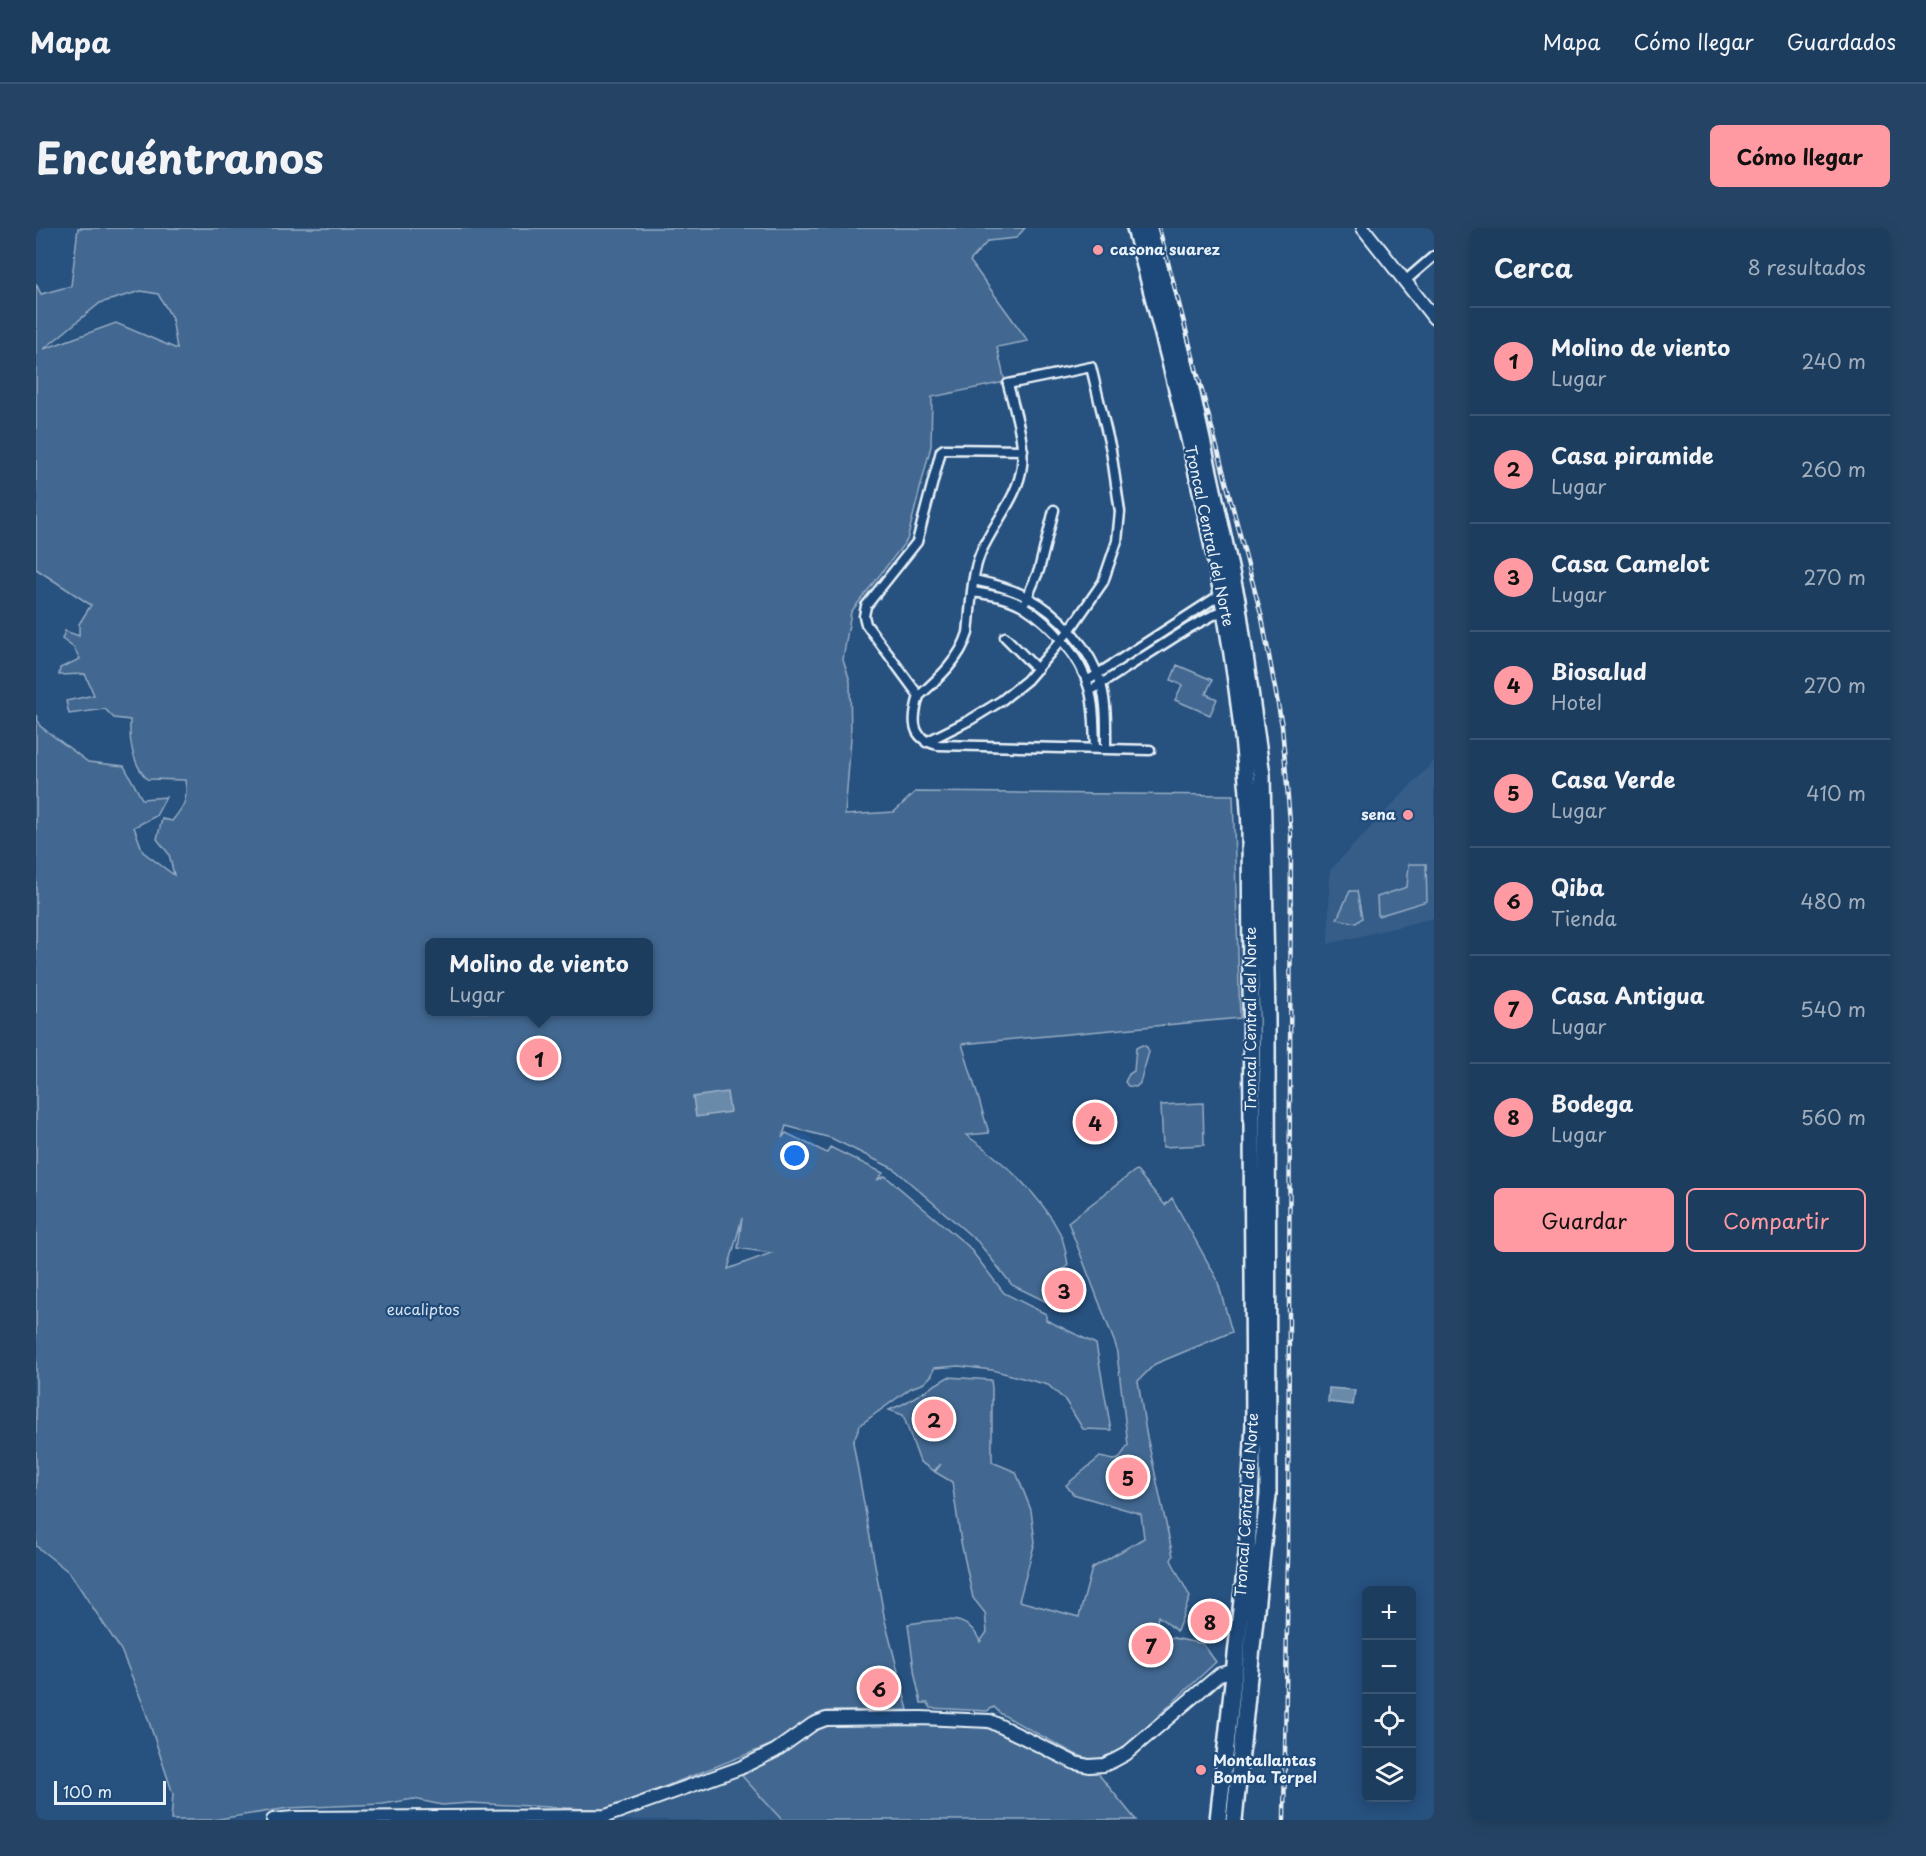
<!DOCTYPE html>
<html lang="es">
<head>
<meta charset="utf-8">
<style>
	body { margin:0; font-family:"Playpen Sans",sans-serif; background:#254465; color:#f1f3f6 }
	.controls { position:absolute; right:18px; bottom:18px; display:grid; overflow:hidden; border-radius:9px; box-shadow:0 3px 15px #0003 }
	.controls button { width:54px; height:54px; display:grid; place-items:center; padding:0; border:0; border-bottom:2px solid #3b5674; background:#1d3d5f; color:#f1f3f6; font:30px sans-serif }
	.scale { position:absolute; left:18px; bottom:15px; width:112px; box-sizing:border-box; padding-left:6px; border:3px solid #e8f1f8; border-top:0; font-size:16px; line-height:21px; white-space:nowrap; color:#e8f1f8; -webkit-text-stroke:4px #1f4a7a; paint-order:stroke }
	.you { position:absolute; left:759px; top:928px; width:21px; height:21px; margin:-15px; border:4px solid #fff; border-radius:50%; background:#1a73e8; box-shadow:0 0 0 9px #1a73e833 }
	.badge { display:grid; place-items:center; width:39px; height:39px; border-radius:50%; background:#ff9aa2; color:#111; font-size:20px; font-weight:700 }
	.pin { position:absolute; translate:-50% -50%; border:3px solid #fff; box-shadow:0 2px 6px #0006 }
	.popup { position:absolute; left:389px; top:710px; width:228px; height:78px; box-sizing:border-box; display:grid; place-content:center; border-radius:9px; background:#1d3d5f; filter:drop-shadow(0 2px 4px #0005); font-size:20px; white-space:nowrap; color:#a0aebd }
	.popup b { font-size:22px; color:#f1f3f6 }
	.popup::after { content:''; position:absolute; left:50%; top:100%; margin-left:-12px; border:12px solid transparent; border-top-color:#1d3d5f }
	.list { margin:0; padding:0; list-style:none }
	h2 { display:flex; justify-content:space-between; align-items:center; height:78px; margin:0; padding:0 24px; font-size:26px }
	h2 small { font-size:20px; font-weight:400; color:#a0aebd }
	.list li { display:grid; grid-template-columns:39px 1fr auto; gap:18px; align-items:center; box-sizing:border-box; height:108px; padding:0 24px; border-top:2px solid #3b5674 }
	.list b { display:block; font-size:22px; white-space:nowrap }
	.list p { margin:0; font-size:20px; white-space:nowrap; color:#a0aebd }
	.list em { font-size:20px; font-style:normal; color:#a0aebd }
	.actions { display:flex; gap:12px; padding:18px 24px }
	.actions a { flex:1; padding:14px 0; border:2px solid #ff9aa2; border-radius:9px; text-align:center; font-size:21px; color:#ff9aa2 }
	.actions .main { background:#ff9aa2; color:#111 }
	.icon { flex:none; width:33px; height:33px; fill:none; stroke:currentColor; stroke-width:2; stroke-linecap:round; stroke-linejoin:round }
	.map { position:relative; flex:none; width:1398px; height:1592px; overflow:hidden; border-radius:9px }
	header { display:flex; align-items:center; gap:36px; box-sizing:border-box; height:84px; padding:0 30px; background:#1d3d5f; border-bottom:2px solid #3b5674 }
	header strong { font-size:28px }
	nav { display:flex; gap:33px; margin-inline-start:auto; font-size:21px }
	.intro { display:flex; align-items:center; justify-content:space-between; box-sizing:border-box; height:144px; padding:0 36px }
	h1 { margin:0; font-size:42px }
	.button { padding:15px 27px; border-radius:9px; background:#ff9aa2; color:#111; font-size:21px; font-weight:700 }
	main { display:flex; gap:36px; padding:0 36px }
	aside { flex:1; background:#1d3d5f; border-radius:9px; box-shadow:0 3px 15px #0003 }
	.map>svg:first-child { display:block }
</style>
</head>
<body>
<header>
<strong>Mapa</strong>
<nav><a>Mapa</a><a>Cómo llegar</a><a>Guardados</a></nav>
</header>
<div class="intro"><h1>Encuéntranos</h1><a class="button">Cómo llegar</a></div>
<main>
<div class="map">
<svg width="1398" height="1592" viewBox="0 0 1398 1592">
	<rect width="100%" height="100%" fill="#27517f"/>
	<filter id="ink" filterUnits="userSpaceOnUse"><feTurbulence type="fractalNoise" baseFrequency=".0167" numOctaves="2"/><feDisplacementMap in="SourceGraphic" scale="12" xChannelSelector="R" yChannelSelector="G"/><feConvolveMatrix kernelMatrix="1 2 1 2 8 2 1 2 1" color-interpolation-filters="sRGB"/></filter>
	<g filter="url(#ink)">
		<!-- built -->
		<path fill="#355d88" d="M1398,533V690L1292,716L1294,642Z
			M706,1548L746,1592H516L570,1591Z"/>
		<!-- green -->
		<path fill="#436891" stroke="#96acc4" stroke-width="1.5" fill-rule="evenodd" d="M42,0H989L980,10L952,13L934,33L992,113L961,119L969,154L896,169L895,218L871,312L815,384L807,432L814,453L815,510L809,587L858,584L879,564L1197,567L1204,790L926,816L953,905L930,907C965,931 1005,967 1024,1005C1029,1015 1030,1027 1032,1037C1017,1050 1011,1053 1011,1074L976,1057L942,1014L858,941L795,910L750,898L746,910L750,905L791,925L794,919L847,945L841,952L849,948L932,1018L968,1065L1010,1086V1092L1060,1116L1075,1202L1047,1201L1029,1172L1012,1157L956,1142L923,1138L898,1140L896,1147L888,1155L875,1160L824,1197L817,1214L849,1393L872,1482L791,1483L772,1493L742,1514L569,1582L434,1575L406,1577L378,1571L347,1576L253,1580L177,1592H135L137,1566L107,1476L85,1422L34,1345L0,1318V487L4,498L52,534L88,538L106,571L130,569L120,588L98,599L107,624L138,647L133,626L121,611L126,591L136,593C149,577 152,571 149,552L111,551C96,535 93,513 94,492L78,490L69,481L33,486L30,473L58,467L49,446L23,447L24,440L44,431L38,420L26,411L29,403L43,408V396L55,377L0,341V56L5,66L35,58ZM105,63L122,66L136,90L141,121L80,95L8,121L64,75ZM394,714H612V784H394ZM706,990L702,1020L735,1025L692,1041Z
			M1141,437L1176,452L1170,466L1181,471L1174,487L1139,472L1146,457L1135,452Z
			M1373,636H1390L1391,673L1342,688L1341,669L1371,659Z
			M1314,663H1321L1326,690L1320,695L1301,691Z
			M1106,817L1111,819L1113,824L1104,855L1100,859L1092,858L1089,854L1093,846L1098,843L1100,820Z
			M1167,875L1168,917L1127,919L1125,877Z
			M1100,942L1129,977L1136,970L1181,1051L1196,1104L1119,1136L1102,1153L1110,1204L1137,1328L1135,1332L1154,1369L1141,1403L1122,1388L1120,1400L1128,1408L1167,1416L1180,1434L1087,1521L1064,1535L1039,1526L965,1486L958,1479L951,1483L895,1480L892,1475H885L879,1448L872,1396C899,1393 932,1382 944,1414L951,1404L949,1385L937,1370L925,1314L916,1254L899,1244L905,1236L898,1243L884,1234L867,1187L853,1182L867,1176L912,1149L955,1152L956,1160V1234L980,1244L995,1282L999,1314L983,1373L1043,1389L1056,1340L1108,1310L1105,1286L1037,1266L1030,1257L1064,1229L1078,1232L1083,1231L1092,1217L1080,1118L1032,994Z
			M788,1493L925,1494L973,1506L1062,1543L1064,1548L1100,1592H746L706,1548Z"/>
		<!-- water -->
		<path fill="#6b8aaa" stroke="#9db3c9" stroke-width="1.5" d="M691,864L694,884L660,889L657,869Z
			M1293,1160L1319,1162L1317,1177L1292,1174Z"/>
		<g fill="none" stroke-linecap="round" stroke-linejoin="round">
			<!-- street casing -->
			<g stroke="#e8f1f8" stroke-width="13">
				<path id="street" d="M1369,53L1398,28
					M987,222L908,221L905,223L881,314L830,378L828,388L830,396L883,468C876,491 874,511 902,517L1114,522
					M938,352C956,356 974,360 991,369C1023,385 1055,421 1065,456C1071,477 1070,499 1070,521
					M937,364C954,367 972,369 987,378C1014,395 1045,429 1053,460C1059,479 1058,500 1059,520
					M990,372L1003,342L1018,282
					M969,409L1001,441
					M1051,453L1187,365
					M1054,463L1153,400L1189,381
					M883,468C903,450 924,431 932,405C935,380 935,347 945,324C957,296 983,268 986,237C989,213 978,180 972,156L1055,139L1075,222L1084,284L1081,313L1067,354L1033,403L991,452L965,473L934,492L890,514"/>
			</g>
			<!-- secondary casing -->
			<g stroke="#e8f1f8" stroke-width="16">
				<path id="secondary" d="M1327,0L1398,90
					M237,1592L257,1590L570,1588L704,1540L739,1523L777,1496L790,1491L885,1490L954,1493L1039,1535L1053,1538L1068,1537L1079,1532L1090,1526L1184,1446L1197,1443"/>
			</g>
			<!-- highway casing -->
			<g stroke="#e8f1f8" stroke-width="20">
				<path id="highway" d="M1099,0C1151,196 1204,395 1214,598L1218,1196L1211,1326L1182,1592
					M1113,0L1154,157L1201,372L1226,547L1231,791L1232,1267L1198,1592"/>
			</g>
			<!-- street -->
			<use href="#street" stroke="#1f4a7a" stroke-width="8"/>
			<!-- secondary -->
			<use href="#secondary" stroke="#1f4a7a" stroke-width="12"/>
			<!-- highway -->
			<use href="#highway" stroke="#1f4a7a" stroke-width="15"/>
			<!-- rail casing -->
			<g stroke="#e8f1f8" stroke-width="4.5">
				<path id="rail" d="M1123,0L1226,390L1246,498L1255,606L1252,1327L1248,1592"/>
			</g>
			<!-- rail -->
			<use href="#rail" stroke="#1f4a7a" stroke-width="2" stroke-dasharray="7" stroke-linecap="butt"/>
		</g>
	</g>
	<!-- markers -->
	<g fill="#ff9aa2" stroke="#1f4a7a" stroke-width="2">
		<circle cx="1062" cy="22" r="6"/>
		<circle cx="1372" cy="587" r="6"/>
		<circle cx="1165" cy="1542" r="6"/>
	</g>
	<g text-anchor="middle" stroke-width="4.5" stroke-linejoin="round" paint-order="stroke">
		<!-- poi labels -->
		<g font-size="15" font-weight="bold" fill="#e8f1f8" stroke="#1f4a7a" text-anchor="start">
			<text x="1074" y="27">casona suarez</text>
			<text x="1360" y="592" text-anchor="end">sena</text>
			<text x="1177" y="1538">Montallantas<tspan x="1177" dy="17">Bomba Terpel</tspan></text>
		</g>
		<!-- street labels -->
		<g font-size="15" fill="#e8f1f8" stroke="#1f4a7a">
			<text transform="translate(1173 308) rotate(78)" y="5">Troncal Central del Norte</text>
			<text transform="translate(1215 791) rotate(-90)" y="5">Troncal Central del Norte</text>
			<text transform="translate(1211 1277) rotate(-86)" y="5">Troncal Central del Norte</text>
		</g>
		<!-- park labels -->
		<g font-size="15" fill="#d8e3ee" stroke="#1f4a7a">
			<text x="387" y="1087">eucaliptos</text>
		</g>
	</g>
</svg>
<div class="controls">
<button>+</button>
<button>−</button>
<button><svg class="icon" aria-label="locate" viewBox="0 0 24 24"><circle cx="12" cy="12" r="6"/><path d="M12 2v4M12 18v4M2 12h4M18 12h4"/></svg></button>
<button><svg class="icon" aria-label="layers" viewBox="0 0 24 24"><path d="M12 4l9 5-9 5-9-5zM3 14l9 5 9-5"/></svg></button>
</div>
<div class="scale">100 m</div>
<div class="you"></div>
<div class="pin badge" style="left:503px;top:830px">1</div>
<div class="popup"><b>Molino de viento</b>Lugar</div>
<div class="pin badge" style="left:898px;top:1191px">2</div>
<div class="pin badge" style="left:1028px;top:1062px">3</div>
<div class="pin badge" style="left:1059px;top:894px">4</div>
<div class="pin badge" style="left:1092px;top:1249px">5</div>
<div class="pin badge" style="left:843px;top:1460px">6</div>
<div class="pin badge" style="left:1115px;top:1417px">7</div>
<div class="pin badge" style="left:1174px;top:1393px">8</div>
</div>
<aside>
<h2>Cerca<small>8 resultados</small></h2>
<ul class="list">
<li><span class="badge">1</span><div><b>Molino de viento</b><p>Lugar</p></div><em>240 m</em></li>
<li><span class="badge">2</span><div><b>Casa piramide</b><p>Lugar</p></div><em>260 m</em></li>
<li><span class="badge">3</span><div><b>Casa Camelot</b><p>Lugar</p></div><em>270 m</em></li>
<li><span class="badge">4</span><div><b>Biosalud</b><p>Hotel</p></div><em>270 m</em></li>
<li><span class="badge">5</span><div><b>Casa Verde</b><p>Lugar</p></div><em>410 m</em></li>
<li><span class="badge">6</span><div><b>Qiba</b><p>Tienda</p></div><em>480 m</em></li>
<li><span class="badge">7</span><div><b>Casa Antigua</b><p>Lugar</p></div><em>540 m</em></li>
<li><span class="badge">8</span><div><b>Bodega</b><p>Lugar</p></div><em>560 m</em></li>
</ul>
<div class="actions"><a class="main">Guardar</a><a>Compartir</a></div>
</aside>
</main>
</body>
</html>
